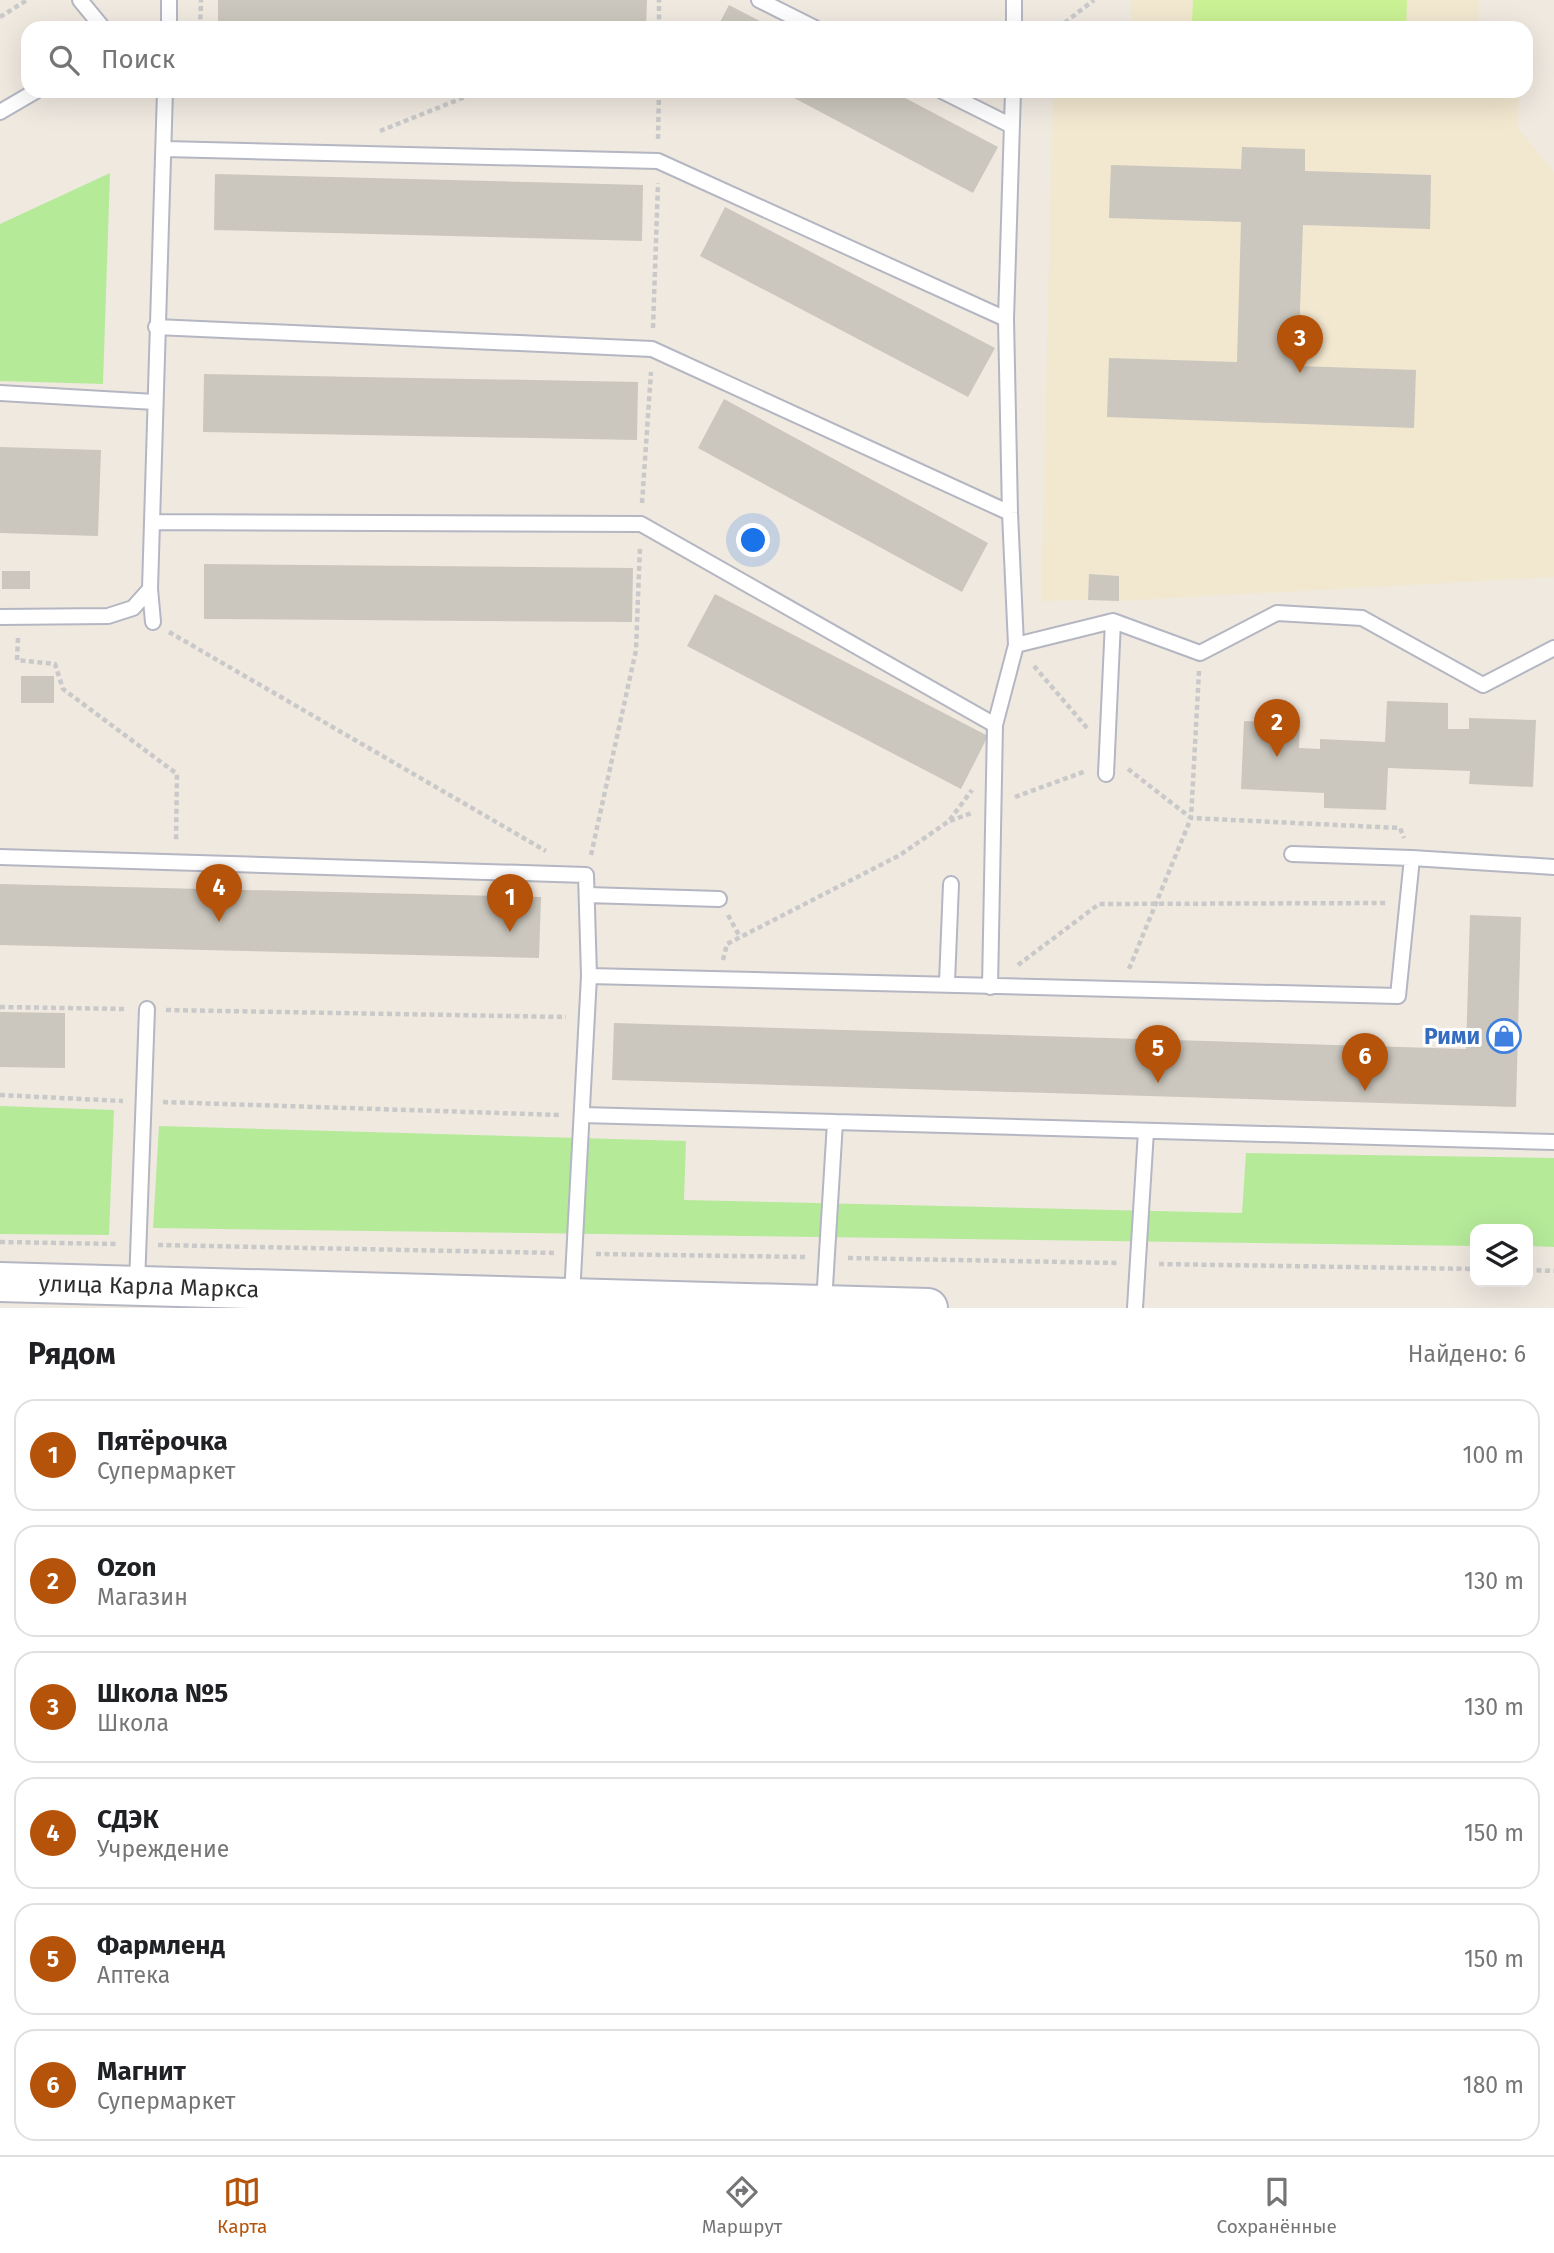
<!DOCTYPE html>
<html lang="ru">
<head>
<meta charset="utf-8">
<style>
	body { margin:0; font-family:"Fira Sans",sans-serif; background:#f2f2f2; color:#202124 }
	.controls { position:absolute; right:21px; bottom:21px; display:grid; overflow:hidden; border-radius:14px; box-shadow:0 7px 28px #0002 }
	.controls button { width:63px; height:63px; display:grid; place-items:center; padding:0; border:0; border-bottom:2px solid #e0e0e0; background:#fff; color:#202124; font:35px sans-serif }
	.you { position:absolute; left:754px; top:541px; width:24px; height:24px; margin:-18px; border:5px solid #fff; border-radius:50%; background:#1a73e8; box-shadow:0 0 0 10px #1a73e833 }
	.badge { display:grid; place-items:center; width:46px; height:46px; border-radius:50%; background:#b45309; color:#fff; font-size:23px; font-weight:700 }
	.pin { position:absolute; translate:-50% -58px; filter:drop-shadow(0 2px 4px #0008) }
	.pin::after { content:''; position:absolute; top:37px; width:24px; height:21px; background:inherit; clip-path:polygon(0 0,100% 0,50% 100%) }
	.list { margin:0; padding:0; list-style:none }
	h2 { display:flex; justify-content:space-between; align-items:center; height:91px; margin:0; padding:0 28px; font-size:30px }
	h2 small { font-size:23px; font-weight:400; color:#757577 }
	.list li { display:grid; grid-template-columns:46px 1fr auto; gap:21px; align-items:center; box-sizing:border-box; height:112px; margin:0 14px 14px; padding:0 14px; border:2px solid #e0e0e0; border-radius:21px }
	.list b { display:block; font-size:26px; white-space:nowrap }
	.list p { margin:0; font-size:23px; white-space:nowrap; color:#757577 }
	.list em { font-size:23px; font-style:normal; color:#757577 }
	.icon { flex:none; width:38px; height:38px; fill:none; stroke:currentColor; stroke-width:2; stroke-linecap:round; stroke-linejoin:round }
	.map { position:relative; flex:none; width:1554px; height:1308px; overflow:hidden }
	.search { position:absolute; background:#fff; box-shadow:0 7px 28px #0002; left:21px; right:21px; top:21px; height:77px; display:flex; align-items:center; gap:18px; box-sizing:border-box; padding:0 24px; border-radius:21px; color:#757577; font-size:26px }
	.sheet { height:847px; background:#fff }
	nav { display:flex; justify-content:space-around; align-items:center; box-sizing:border-box; height:98px; border-top:2px solid #e0e0e0; background:#fff; font-size:19px; color:#757577 }
	nav a { display:grid; justify-items:center; gap:4px }
	nav .on { color:#b45309 }
	.map>svg:first-child { display:block }
</style>
</head>
<body>
<div class="map">
<svg width="1554" height="1308" viewBox="0 0 1554 1308">
	<rect width="100%" height="100%" fill="#f0e9e0"/>
	<!-- education -->
	<path fill="#f2e7cf" d="M1131,0H1479L1478,28H1131Z
		M1053,91H1519L1518,128L1554,172V577L1119,601V576L1089,574L1088,600L1041,601Z"/>
	<!-- green -->
	<path fill="#b5ea99" d="M110,173L103,384L0,381V224Z
		M0,1106L114,1110L109,1235L0,1234Z
		M159,1126L686,1141L684,1200L1242,1213L1246,1153L1554,1158V1247L1528,1246V1229H1475V1246L153,1228Z"/>
	<!-- pitch -->
	<path fill="#caf194" d="M1193,0H1407L1406,28L1192,22Z"/>
	<!-- building -->
	<path fill="#cbc7be" d="M218,0H647L646,28L218,26Z
		M729,5L773,28H717Z
		M781,91H892L998,147L973,193Z
		M1242,147L1305,149V171L1431,175L1430,229L1303,225L1298,366L1416,370L1414,428L1107,417L1109,358L1237,362L1241,222L1109,218L1111,165L1241,169Z
		M215,174L643,185L642,241L214,230Z
		M725,207L995,348L968,397L700,256Z
		M204,374L638,382L637,440L203,432Z
		M724,399L988,543L962,592L698,448Z
		M0,447L101,450L98,536L0,533Z
		M204,564L633,568L632,622L204,619Z
		M2,571H30V589H2Z
		M1089,574L1119,576V601L1088,600Z
		M715,594L988,736L961,789L687,646Z
		M21,676H54V703H21Z
		M1387,701L1448,703V729H1469V718L1536,720L1533,787L1469,784L1470,771L1388,768L1386,810L1324,808V793L1241,789L1244,721L1300,724L1299,748L1320,749V739L1385,742Z
		M0,884L541,897L539,958L0,945Z
		M1470,915L1521,917L1516,1107L612,1080L614,1023L1466,1049Z
		M0,1012L65,1013V1068L0,1067Z"/>
	<g fill="none" stroke-linecap="round" stroke-linejoin="round">
		<!-- lane casing -->
		<g stroke="#b4b6c2" stroke-width="18">
			<path id="lane" d="M80,0L103,28
				M759,0L815,28
				M169,28V0
				M1014,28V0
				M942,91L1012,126
				M0,112L36,91
				M165,149L658,161L1006,319
				M156,327L652,349L1010,513
				M0,393L155,402
				M153,522L641,524L995,725
				M150,589L153,622
				M0,617L108,616L133,608L150,589L165,91
				M1016,645L1113,621L1200,653L1277,613L1362,618L1483,685L1554,648
				M1106,774L1113,621
				M1292,854L1412,858
				M0,857L586,875L589,976
				M587,895L719,899
				M947,982L951,884
				M990,987L995,725L1016,645L1010,513L1006,319L1013,91
				M582,1115L1554,1142
				M137,1284L147,1009
				M572,1296L589,976L1398,996L1412,858L1554,867
				M824,1303L835,1122
				M1135,1308L1146,1131"/>
		</g>
		<!-- secondary casing -->
		<g stroke="#b4b6c2" stroke-width="42">
			<g id="secondary">
				<path id="s1" d="M0,1282L928,1308"/>
			</g>
		</g>
		<!-- path -->
		<path stroke="#c9c9c9" stroke-width="4.5" stroke-dasharray="5 3.5" stroke-linecap="butt" d="M0,17L27,0
			M200,28L201,0
			M659,28V0
			M1058,28L1094,0
			M380,131L480,91
			M658,139L659,91
			M653,328L658,183
			M642,503L651,372
			M169,632L546,851
			M18,638L17,660L55,664L63,689L177,774L176,840
			M1034,666L1087,728
			M1199,671L1191,818L1400,828L1404,838
			M1128,769L1191,818L1129,969
			M1015,797L1086,771
			M950,821L974,812
			M591,855L636,650L640,546
			M728,915L740,937
			M723,960L727,944L900,855L949,821L972,790
			M1018,965L1099,904L1388,903
			M0,1007L126,1009
			M166,1010L566,1017
			M0,1095L123,1101
			M163,1102L560,1115
			M0,1242L118,1244
			M158,1245L556,1253
			M596,1254L807,1257
			M848,1258L1119,1263
			M1159,1264L1475,1269
			M1528,1270L1554,1271"/>
		<!-- lane -->
		<use href="#lane" stroke="#fff" stroke-width="14"/>
		<!-- secondary -->
		<use href="#secondary" stroke="#fff" stroke-width="38"/>
	</g>
	<!-- icons -->
	<defs>
		<g id="shop-ring" transform="scale(1.75)"><circle r="9.5" fill="#fff" stroke="#3f7fe0" stroke-width="1.5"/><path d="M-5-2.5h2.3a2.7 3.5 0 0 1 5.4 0H5L5.5 6h-11ZM-1.5-2.5h3a1.5 2.3 0 0 0-3 0Z" fill="#3f7fe0"/></g>
	</defs>
	<g fill-rule="evenodd">
		<use href="#shop-ring" x="1504" y="1036"/>
	</g>
	<g text-anchor="middle" stroke-width="6" stroke-linejoin="round" paint-order="stroke">
		<!-- shop labels -->
		<g font-size="23" font-weight="bold" fill="#366cbe" stroke="#fff" text-anchor="end">
			<text x="1480" y="1044">Рими</text>
		</g>
		<!-- street labels -->
		<g font-size="23" fill="#2e2e2e" stroke="#fff">
			<text dy="8" stroke="none"><textPath href="#s1" startOffset="149">улица Карла Маркса</textPath></text>
		</g>
	</g>
</svg>
<div class="controls">
<button><svg class="icon" aria-label="layers" viewBox="0 0 24 24"><path d="M12 4l9 5-9 5-9-5zM3 14l9 5 9-5"/></svg></button>
</div>
<div class="you"></div>
<div class="pin badge" style="left:510px;top:932px">1</div>
<div class="pin badge" style="left:1277px;top:757px">2</div>
<div class="pin badge" style="left:1300px;top:373px">3</div>
<div class="pin badge" style="left:219px;top:922px">4</div>
<div class="pin badge" style="left:1158px;top:1083px">5</div>
<div class="pin badge" style="left:1365px;top:1091px">6</div>
<div class="search"><svg class="icon" aria-label="search" viewBox="0 0 24 24"><circle cx="10" cy="10" r="6"/><path d="M15 15l6 6"/></svg>Поиск</div>
</div>
<section class="sheet">
<h2>Рядом<small>Найдено: 6</small></h2>
<ul class="list">
<li><span class="badge">1</span><div><b>Пятёрочка</b><p>Супермаркет</p></div><em>100 m</em></li>
<li><span class="badge">2</span><div><b>Ozon</b><p>Магазин</p></div><em>130 m</em></li>
<li><span class="badge">3</span><div><b>Школа №5</b><p>Школа</p></div><em>130 m</em></li>
<li><span class="badge">4</span><div><b>СДЭК</b><p>Учреждение</p></div><em>150 m</em></li>
<li><span class="badge">5</span><div><b>Фармленд</b><p>Аптека</p></div><em>150 m</em></li>
<li><span class="badge">6</span><div><b>Магнит</b><p>Супермаркет</p></div><em>180 m</em></li>
</ul>
</section>
<nav>
<a class="on"><svg class="icon" aria-label="map" viewBox="0 0 24 24"><path d="M3 6l6-2 6 2 6-2v14l-6 2-6-2-6 2zM9 4v14M15 6v14"/></svg>Карта</a>
<a><svg class="icon" aria-label="directions" viewBox="0 0 24 24"><path d="M12 3l9 9-9 9-9-9zM9 14v-3h6M13 9l2 2-2 2"/></svg>Маршрут</a>
<a><svg class="icon" aria-label="saved" viewBox="0 0 24 24"><path d="M7 4h10v16l-5-4-5 4z"/></svg>Сохранённые</a>
</nav>
</body>
</html>
